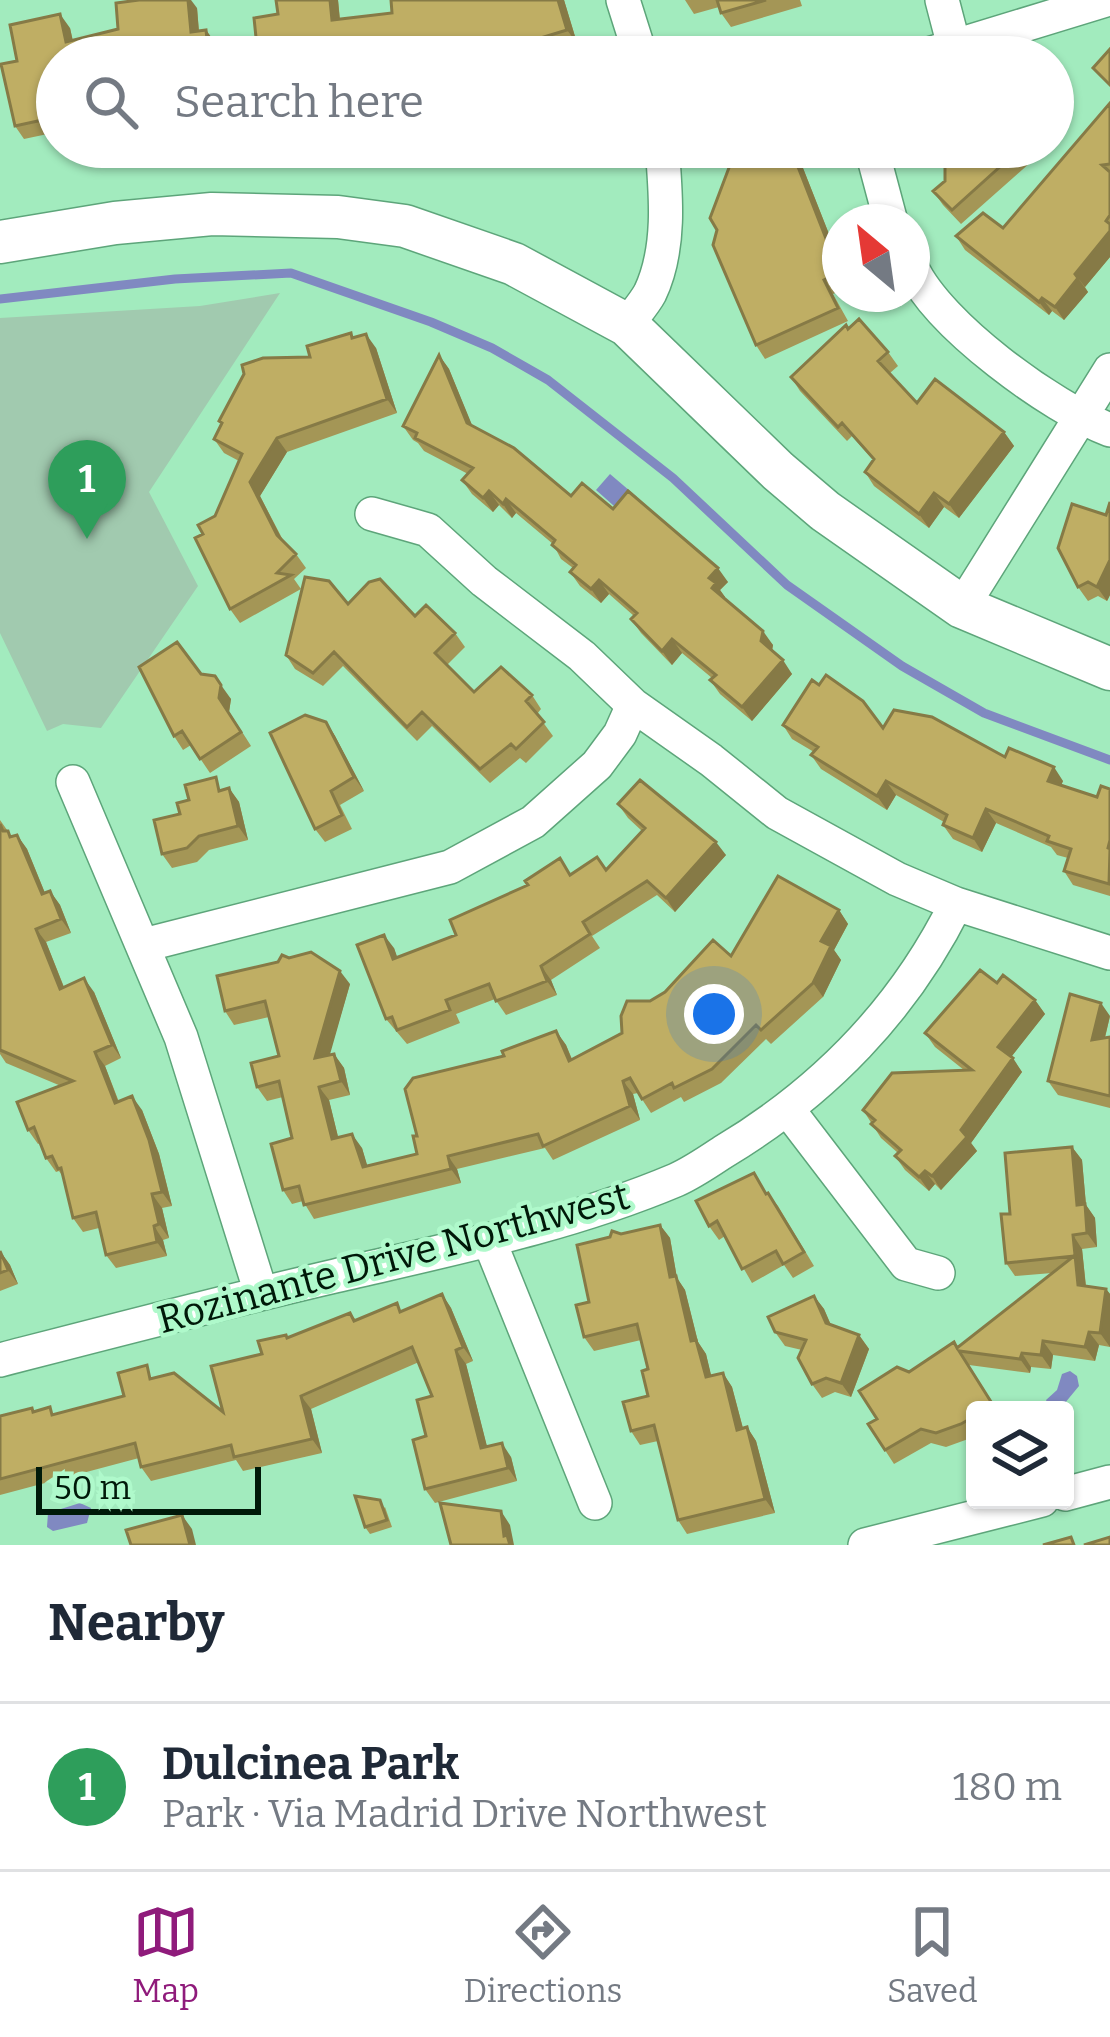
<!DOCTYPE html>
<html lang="en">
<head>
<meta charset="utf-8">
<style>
	body { margin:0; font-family:Bitter,serif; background:#f2f2f3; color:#1f2937 }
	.controls { position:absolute; right:36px; bottom:36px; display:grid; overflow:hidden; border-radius:12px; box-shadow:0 3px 9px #0004 }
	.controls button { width:108px; height:108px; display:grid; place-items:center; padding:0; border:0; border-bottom:3px solid #e0e1e3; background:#fff; color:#1f2937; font:60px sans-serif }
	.compass { position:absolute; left:822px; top:204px; width:108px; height:108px; border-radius:50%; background:#fff; box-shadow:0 3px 9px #0004; rotate:331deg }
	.scale { position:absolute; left:36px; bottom:30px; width:225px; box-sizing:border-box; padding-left:12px; border:6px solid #001909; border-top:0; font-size:33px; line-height:42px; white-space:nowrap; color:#001909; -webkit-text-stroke:9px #aff9cb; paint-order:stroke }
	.you { position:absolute; left:714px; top:1014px; width:42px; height:42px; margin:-30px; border:9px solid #fff; border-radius:50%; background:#1a73e8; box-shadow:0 0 0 18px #1a73e833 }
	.badge { display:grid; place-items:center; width:78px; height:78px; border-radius:50%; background:#8f1b7b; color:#fff; font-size:39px; font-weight:700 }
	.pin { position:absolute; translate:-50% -99px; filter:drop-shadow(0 3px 6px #0008) }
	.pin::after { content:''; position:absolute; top:63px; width:42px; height:36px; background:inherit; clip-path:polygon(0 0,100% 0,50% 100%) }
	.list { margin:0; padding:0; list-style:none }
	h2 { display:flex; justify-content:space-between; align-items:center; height:156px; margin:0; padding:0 48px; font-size:51px }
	h2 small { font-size:39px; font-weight:400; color:#747a83 }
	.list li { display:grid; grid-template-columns:78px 1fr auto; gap:36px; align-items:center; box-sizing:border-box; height:168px; padding:0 48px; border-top:3px solid #e0e1e3 }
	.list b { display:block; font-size:45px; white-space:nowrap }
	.list p { margin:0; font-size:39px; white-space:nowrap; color:#747a83 }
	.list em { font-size:39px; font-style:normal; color:#747a83 }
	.icon { flex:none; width:66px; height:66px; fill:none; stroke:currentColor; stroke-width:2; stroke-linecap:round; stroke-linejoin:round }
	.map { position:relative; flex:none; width:1110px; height:1545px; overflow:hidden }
	.search { position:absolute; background:#fff; box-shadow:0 3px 9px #0004; left:36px; right:36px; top:36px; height:132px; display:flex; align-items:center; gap:30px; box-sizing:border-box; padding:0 42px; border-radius:66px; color:#747a83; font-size:45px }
	.sheet { height:324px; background:#fff }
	nav { display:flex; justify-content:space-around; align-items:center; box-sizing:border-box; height:168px; border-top:3px solid #e0e1e3; background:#fff; font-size:33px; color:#747a83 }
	nav a { display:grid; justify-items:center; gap:6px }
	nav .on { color:#8f1b7b }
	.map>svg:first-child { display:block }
</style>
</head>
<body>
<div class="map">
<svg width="1110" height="1545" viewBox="0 0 1110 1545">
	<rect width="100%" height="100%" fill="#a2ebbe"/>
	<!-- green -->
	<path fill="#a1caaf" d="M280,293L149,492L198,586L101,728L63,724L47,731L0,633V318L200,306Z"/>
	<!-- water -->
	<path fill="#8089c1" d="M610,474L637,497L623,514L596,490Z
		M1070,1371L1077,1376L1079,1386L1060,1409H1050L1046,1400L1057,1390L1062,1374Z
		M80,1503L91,1508L87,1523L53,1531L47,1527L48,1513Z"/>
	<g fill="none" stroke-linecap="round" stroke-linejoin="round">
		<!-- stream -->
		<path stroke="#8089c1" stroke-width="9" d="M0,299L175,279L291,273L431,322L492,348L548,380L673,478L787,585L902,666L984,713L1110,760"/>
		<!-- minor casing -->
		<g stroke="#5da57a" stroke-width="36">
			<path id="minor" d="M623,0L641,57
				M942,0L954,46
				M919,57L1106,0
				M871,147L891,222
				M912,268C939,326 1051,407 1110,430
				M627,325C634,315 644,304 650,293C671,249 666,194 662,147
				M372,514L428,530L484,581L582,656L633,705L711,760L777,813L897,879L956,904L1110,953
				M962,607L1110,370
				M73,782L181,1037L261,1293
				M144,945L450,867L533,822L597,765L620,734L633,705
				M789,1111L906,1264L938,1273
				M489,1240L595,1503
				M0,1360C112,1331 223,1302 335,1276C450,1249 567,1226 676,1180C692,1173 708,1162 723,1152C823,1092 904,1009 956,904
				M1065,1494L1110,1482
				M865,1545L1042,1500"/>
		</g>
		<!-- tertiary casing -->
		<g stroke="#5da57a" stroke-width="45">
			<path id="tertiary" d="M0,242L115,223L212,214L338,217L405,226L514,264L627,325L778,471L825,511L962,607L1110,669"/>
		</g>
		<!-- minor -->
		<use href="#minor" stroke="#fff" stroke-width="33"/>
		<!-- tertiary -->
		<use href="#tertiary" stroke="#fff" stroke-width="42"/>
	</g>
	<!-- wall -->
	<path fill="#a49656" d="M276,0H338L340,19L392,13L564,0L577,43L533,57H258L278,14Z
		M685,0H800L802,6L731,27L721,13L719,7L694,14Z
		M197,8L199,31L206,30L216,44L57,57V132L24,139L15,126L17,61L70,28L73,41Z
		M1110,103V257L1085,287L1088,292L1064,320L1052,311L1049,315L965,250L956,236L1003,228Z
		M933,147H1033L1039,155L961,224L943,205L933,191L945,181V160Z
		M801,163L840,262V291L833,294L848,321L765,359L756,345Z
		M848,329L888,352L898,366L890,373L917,403L1004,432L1014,446L959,518L944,507L929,528L874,486L865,472L873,460L852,436L847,441L800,391L791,377Z
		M354,338L376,348L397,413L287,452L260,496L283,540L296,554L306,568L294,579L301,589L240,623L230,609L203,534L215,516L239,461L224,453L214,439L221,425L219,421L310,357Z
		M439,355L449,369L472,426L571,496L613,509L728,582L720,590L725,597L724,598L773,645L772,651L792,674L752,721L720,694L710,680L712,678L682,653L672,665L641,633L631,619L634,616L609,594L601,603L580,586L570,572L573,568L561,559L553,544L516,513L512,518L499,505L493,512L472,494L462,480L468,474L424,451L418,443L413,440L403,426Z
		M1110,502V595L1107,601L1098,596L1088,601L1078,587Z
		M415,616L455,633L465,647L447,665L474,692L532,695L541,709L537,714L553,736L526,763L520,758L490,783L432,726L417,741L343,666L323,686L295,669L286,655Z
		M201,674L231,699L229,712L251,746L210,773L191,745L183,750L174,736Z
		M326,722L335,736L364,791L340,805L352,829L325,842L315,829Z
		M783,725L883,728L1005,757L1063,781L1061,785L1097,797L1110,789V896L1073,885L1064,871L1068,858L1057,855L1051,847L996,823L982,852L953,839L943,825L944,822L896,795L887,810L821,769L811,755L814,752L792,739Z
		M229,788L239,802L248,840L209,850L197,862L172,868L162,854L180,814Z
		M618,804L726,855L675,912L657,895L592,936L600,948L551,980L557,995L506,1015L495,999L456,1014L460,1023L407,1044L386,1019L394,948L397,958L456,935L571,874L606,870L642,831L628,818Z
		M0,820L12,837L17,835L27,849L45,893L50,891L60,905L71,933L46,942L64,987L94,992L121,1058L105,1066L119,1102L142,1110L159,1154L172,1206L162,1208L169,1238L163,1240L167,1256L116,1268L106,1255L99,1228L83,1232L73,1218L64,1178L59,1171L56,1172L46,1158L40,1143L38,1144L28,1130L61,1086L6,1063L0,1054Z
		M839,910L848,924L834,950L841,960L823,997L771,1044L766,1039L721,1083L684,1102L681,1097L651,1113L638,1093L633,1094L640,1120L553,1160L545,1148L457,1169L461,1183L314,1219L303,1201L292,1204L283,1190L292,1138L283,1097L267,1101L257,1087L279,1056L269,1017L234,1025L225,1011L217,976L350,984L329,1055L334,1054L344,1068L350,1095L329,1100L338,1137L362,1148L367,1166L417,1154V1136L504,1056L556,1031L566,1045L572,1059L622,1033L650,1001L731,956Z
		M997,983L1035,1000L1045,1014L1011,1057L1022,1072L971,1143L977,1151L941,1190L935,1184L929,1191L905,1170L895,1156L898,1153L881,1138L863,1110L964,1070L935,1047L925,1033Z
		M1110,1016L1105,1038L1110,1037V1108L1058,1095L1048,1081Z
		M1072,1147L1082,1160L1086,1205L1095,1218L1097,1247L1082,1249L1086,1286L1106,1289L1110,1294V1347L1099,1345L1095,1361L1053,1355L1051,1369L1031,1367L1030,1373L969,1365L997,1410H975V1436L971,1438L946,1447L931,1443L894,1464L868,1424L877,1419L909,1372L957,1348L1052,1273L1015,1276L1006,1263L1010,1214Z
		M767,1193L778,1206L814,1266L793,1278L784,1265L752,1283L725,1236L719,1240L709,1226Z
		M660,1225L670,1238L677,1278L685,1290L698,1342L706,1354L711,1376L723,1373L732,1387L743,1428L747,1427L756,1441L775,1513L687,1534L678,1520L658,1441L640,1445L631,1431L648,1396V1369L641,1340L594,1351L584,1337L589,1302L621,1234Z
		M0,1251L10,1265L18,1284L0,1291Z
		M442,1294L451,1308L473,1361L466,1364L487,1447L511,1457L517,1481L435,1503L425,1489L426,1436L432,1396L419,1362L311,1409L322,1453L243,1471L236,1460L151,1481L141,1467L139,1458L0,1495V1416L32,1408L35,1411L55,1414L124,1396L155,1378L223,1412L262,1354L286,1335L288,1338L350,1313L356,1320L402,1311Z
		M814,1296L824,1309L831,1325L859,1335L869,1349L851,1397L835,1392L822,1398L812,1384L802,1350L785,1346L775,1332Z
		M385,1507L392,1527L370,1534L365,1527Z"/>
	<!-- shaded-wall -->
	<path fill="#867a46" d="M188,0H191L197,8L200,46L191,32Z
		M330,0H338L341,34L332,20Z
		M558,0H564L577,43L567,30Z
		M60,14L70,28L76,56L66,42Z
		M206,30L216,44L217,57H209Z
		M791,149L801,163L840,262V267L834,259Z
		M1110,231V257L1085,287L1075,274Z
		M1078,278L1088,292L1064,320L1055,307Z
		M1042,298L1052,311L1049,315L1039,302Z
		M366,334L376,348L397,413L387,399Z
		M439,355L449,369L477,437L467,423Z
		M1004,432L1014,446L959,518L949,504Z
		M277,438L287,452L260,496L287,549L277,535L250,482Z
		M489,491L499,505L493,512L483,498Z
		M934,493L944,507L929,528L919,514Z
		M506,499L516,513L512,518L503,504Z
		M1110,560V595L1107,601L1097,587Z
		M718,568L728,582L720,590L725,597L722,602L712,588L709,578Z
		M599,580L609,594L601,603L591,589Z
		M763,631L773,645L771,655L761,641Z
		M672,639L682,653L672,665L662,651Z
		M783,660L792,674L752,721L742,707Z
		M221,685L231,699L229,712L251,746L219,698Z
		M326,722L335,736L364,791L354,777Z
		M1054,767L1063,781L1057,795L1048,781Z
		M886,781L896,795L887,810L877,796Z
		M229,788L239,802L248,840L238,826Z
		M986,809L996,823L982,852L973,838Z
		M17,835L27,849L51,908L42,894Z
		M716,842L726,855L675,912L666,898Z
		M50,891L60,905L71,933L61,919Z
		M839,910L848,924L834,950L841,960L823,997L813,983L821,941Z
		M36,929L46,942L70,1003L60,989Z
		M384,935L394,948L403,973L393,959Z
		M541,966L551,980L557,995L547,981Z
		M340,971L350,984L325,1072L315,1058Z
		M84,978L94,992L121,1058L112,1045Z
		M1035,1000L1045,1014L1008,1061L998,1047Z
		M1101,1003L1110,1016L1101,1053L1092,1040Z
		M556,1031L566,1045L578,1075L569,1061Z
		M95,1052L105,1066L124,1117L115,1103Z
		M334,1054L344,1068L350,1095L341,1081Z
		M1013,1058L1022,1072L971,1143L977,1151L941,1190L932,1176L961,1130Z
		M623,1081L633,1094L640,1120L630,1106Z
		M319,1087L329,1100L342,1153L332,1139Z
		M132,1096L142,1110L159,1154L172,1206L162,1192Z
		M352,1134L362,1148L372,1181L363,1167Z
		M1072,1147L1082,1160L1086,1205L1095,1218L1097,1247L1087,1233L1077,1205Z
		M448,1156L457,1169L461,1183L451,1169Z
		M925,1171L935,1184L929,1191L919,1177Z
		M152,1194L162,1208L169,1238L159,1224Z
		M660,1225L670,1238L677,1278L685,1290L698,1342L706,1354L715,1391L706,1377L691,1341L670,1277Z
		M154,1226L163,1240L167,1256L157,1242Z
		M1073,1235L1082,1249L1087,1298L1078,1285Z
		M0,1251L10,1265L18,1284L8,1270Z
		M1106,1289L1110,1294V1347L1100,1333Z
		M442,1294L451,1308L473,1361L463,1347Z
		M814,1296L824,1309L836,1337L826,1323Z
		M1089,1332L1099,1345L1095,1361L1085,1347Z
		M859,1335L869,1349L851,1397L841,1383Z
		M1043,1341L1053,1355L1051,1369L1041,1355Z
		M456,1350L466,1364L491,1462L481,1448Z
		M1022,1353L1031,1367L1030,1373L1020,1359Z
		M723,1373L732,1387L747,1444L737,1430Z
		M301,1396L311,1409L322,1453L312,1439Z
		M747,1427L756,1441L775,1513L765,1499Z
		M502,1443L511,1457L517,1481L508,1468Z
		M501,1511L510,1525L514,1545H510L504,1536Z
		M182,1515L192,1529L196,1545H190Z"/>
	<!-- building -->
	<path fill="#bfae64" stroke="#867a46" stroke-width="3" d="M139,0H188L191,32L206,30L209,57H57V107H54L56,117L15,126L1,64L17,61L10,25L60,14L66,42L118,29L116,3Z
		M276,0H330L332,20L392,13L391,0H558L567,30L491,53V57H258L254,18L278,14Z
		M717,0H766L721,13Z
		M1110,49V85L1093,68Z
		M1110,103V164L1102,165L1110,172V215L1106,221L1110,224V231L1075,274L1078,278L1055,307L1042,298L1039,302L956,236L983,213L1003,228Z
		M936,147H1022L952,210L933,191L945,181V157Z
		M791,149L834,259L831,261L836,274L824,280L838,308L756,345L713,245L717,230L710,218L730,165Z
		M859,319L888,352L878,361L917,403L935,379L1004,432L949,504L934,493L919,514L865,472L874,459L842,423L838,427L791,377L846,325L848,329Z
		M351,333L352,338L366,334L387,399L277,438L250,482L277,535L296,554L277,573L291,575L230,609L195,538L203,534L198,525L215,516L242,454L214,439L222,423L219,421L244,374L242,365L263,358L310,357L307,346Z
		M439,355L467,423L514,448L571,496L582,483L613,509L628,491L718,568L709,578L716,583L712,588L763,631L761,641L783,660L742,707L710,680L716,675L672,639L662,651L631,619L637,613L599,580L591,589L570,572L576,565L552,545L555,540L506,499L503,504L489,491L483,498L462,480L473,468L415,438L417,433L403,426Z
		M1110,502V560L1097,587L1088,582L1078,587L1058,548L1072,504L1106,515Z
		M305,577L329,581L348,604L369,582L380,579L415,616L426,605L455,633L435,653L474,692L501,667L532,695L526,701L544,722L516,749L511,744L480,769L422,712L407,727L334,652L313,673L286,655Z
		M177,642L201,674L215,676L221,685L219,698L241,732L200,759L182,731L174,736L139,667Z
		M826,675L863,701L883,728L894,710L932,717L1005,757L1009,748L1054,767L1048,781L1097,797L1101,786L1110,789V840L1108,848L1110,849L1109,884L1064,871L1071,849L1047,841L1049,836L986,809L973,838L943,825L947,815L886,781L877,796L811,755L818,747L783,725L812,680L819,685Z
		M305,715L326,722L354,777L331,791L342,815L315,829L270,733Z
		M216,777L219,791L229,788L238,826L199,836L187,848L162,854L154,820L180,814L177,803L189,800L185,785Z
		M640,780L716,842L666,898L647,881L583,922L590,934L541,966L547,981L496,1001L489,984L446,1000L450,1010L397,1030L392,1017L386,1019L357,945L384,935L393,959L456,935L450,920L528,885L525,881L560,858L570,875L597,857L606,870L645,828L618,804Z
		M0,824L3,831H8L10,837L17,835L42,894L50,891L61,919L36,929L60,989L84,978L112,1045L95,1052L115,1103L132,1096L149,1140L162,1192L152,1194L159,1224L154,1226L157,1242L106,1255L96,1212L73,1218L61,1168L58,1169L52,1156L46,1158L34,1127L28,1130L17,1102L73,1081L0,1050Z
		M778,876L839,910L821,941L831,946L813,983L761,1030L756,1025L712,1069L674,1088L672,1083L642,1099L630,1078L623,1081L630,1106L543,1146L538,1134L448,1156L451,1169L304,1205L299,1186L283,1190L271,1144L292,1138L279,1081L257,1087L251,1063L279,1056L265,1001L225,1011L217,976L278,962L282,955L289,958L311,952L340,971L315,1058L334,1054L341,1081L319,1087L332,1139L352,1134L363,1167L417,1154L413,1136H417L405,1089L413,1078L504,1056L502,1051L556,1031L569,1061L622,1033L621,1016L627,1001H650L665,992L713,940L731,956Z
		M980,970L997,983L1003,975L1035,1000L998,1047L1013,1058L961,1130L967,1137L932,1176L925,1171L919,1177L895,1156L901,1150L871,1124L875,1120L863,1110L892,1073L972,1070L925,1033Z
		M1070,994L1101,1003L1092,1040L1110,1037V1096L1048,1081Z
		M1072,1147L1077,1205L1085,1204L1087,1233L1073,1235L1078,1285L1106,1289L1100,1333L1089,1332L1085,1347L1043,1341L1041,1355L1022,1353L1020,1359L959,1351L993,1405L984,1410H975V1416L961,1424L936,1433L921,1429L885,1450L868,1424L877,1419L859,1391L897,1367L909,1372L954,1342L957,1348L1074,1256L1006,1263L1001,1214H1010L1005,1153Z
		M754,1173L766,1194L768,1193L804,1252L783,1264L776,1251L742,1269L717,1221L709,1226L696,1201Z
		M660,1225L670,1277L676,1276L691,1341L696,1340L706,1377L723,1373L737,1430L747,1427L765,1499L678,1520L654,1425L631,1431L623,1402L648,1396L642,1371L648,1369L637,1324L584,1337L576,1305L589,1302L577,1245L610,1237L612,1231L621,1234Z
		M0,1251L8,1270L0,1273Z
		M442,1294L463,1347L456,1350L481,1448L502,1443L508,1468L425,1489L413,1440L426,1436L417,1400L432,1396L412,1347L301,1396L312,1439L234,1457L231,1445L141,1467L135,1443L0,1479V1416L32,1408L33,1412L50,1407L52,1415L124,1396L118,1373L147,1365L150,1379L174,1373L223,1412L211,1366L262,1354L258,1341L286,1335L287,1338L350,1313L354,1321L397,1303L400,1312Z
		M814,1296L826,1323L859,1335L841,1383L826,1378L812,1384L798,1358L806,1340L775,1332L768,1317Z
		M355,1496L380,1500L387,1520L365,1527Z
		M440,1503L501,1511L504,1536L507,1535L510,1545H451Z
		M182,1515L190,1545H131L126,1530Z
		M1071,1537L1074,1545H1043Z
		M1110,1537V1545H1084Z"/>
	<g text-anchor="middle" stroke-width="9" stroke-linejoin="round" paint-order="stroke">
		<!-- street labels -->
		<g font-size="39" fill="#001909" stroke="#aff9cb">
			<text transform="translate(393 1257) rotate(-15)" y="14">Rozinante Drive Northwest</text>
		</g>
	</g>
</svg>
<div class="controls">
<button><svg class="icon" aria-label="layers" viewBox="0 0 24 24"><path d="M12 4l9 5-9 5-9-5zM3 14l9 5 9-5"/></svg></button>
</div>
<svg class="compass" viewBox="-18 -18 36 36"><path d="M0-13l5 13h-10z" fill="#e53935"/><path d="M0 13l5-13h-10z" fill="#747a83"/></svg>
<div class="scale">50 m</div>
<div class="you"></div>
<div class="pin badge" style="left:87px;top:539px;background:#2e9e5b">1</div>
<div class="search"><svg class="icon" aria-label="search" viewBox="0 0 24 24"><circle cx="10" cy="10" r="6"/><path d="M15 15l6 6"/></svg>Search here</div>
</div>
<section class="sheet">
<h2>Nearby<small></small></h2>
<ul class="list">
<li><span class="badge" style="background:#2e9e5b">1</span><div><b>Dulcinea Park</b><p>Park · Via Madrid Drive Northwest</p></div><em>180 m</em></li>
</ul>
</section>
<nav>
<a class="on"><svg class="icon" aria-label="map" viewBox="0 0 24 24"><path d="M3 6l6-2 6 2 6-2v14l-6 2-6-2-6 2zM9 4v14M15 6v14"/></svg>Map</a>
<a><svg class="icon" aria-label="directions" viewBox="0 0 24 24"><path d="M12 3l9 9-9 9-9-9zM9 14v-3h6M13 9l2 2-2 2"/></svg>Directions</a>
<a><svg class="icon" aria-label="saved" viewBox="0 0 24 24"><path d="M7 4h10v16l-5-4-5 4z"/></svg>Saved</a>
</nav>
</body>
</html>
